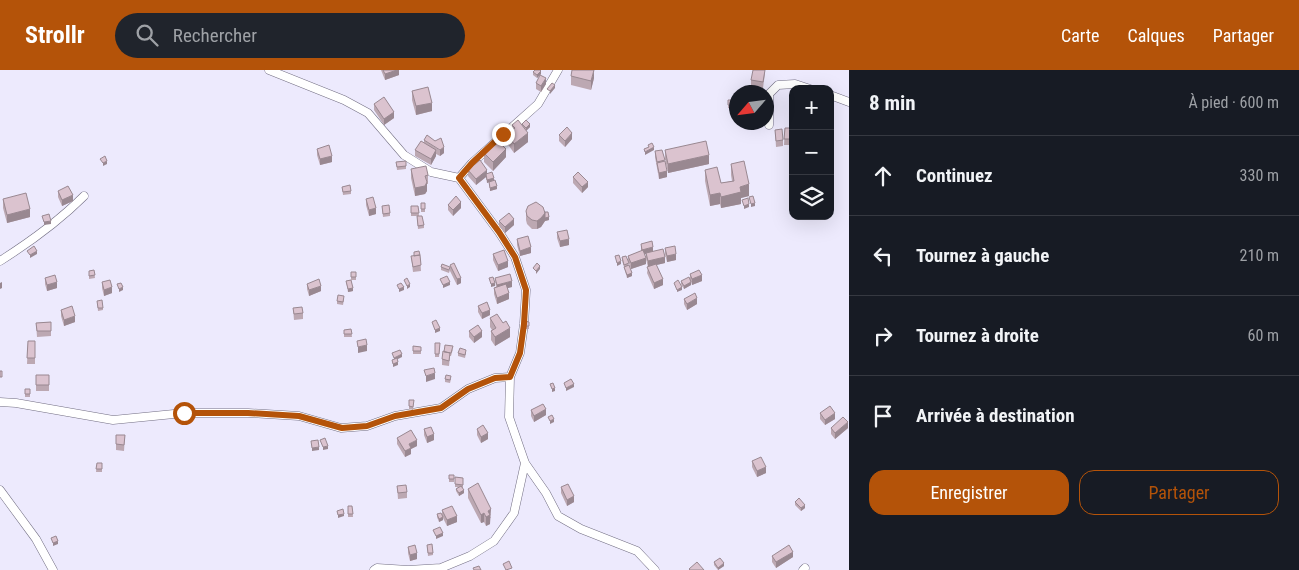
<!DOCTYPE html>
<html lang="fr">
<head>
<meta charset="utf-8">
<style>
	body { margin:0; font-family:"Roboto Condensed",sans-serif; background:#20242c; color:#f1f3f6 }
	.controls { position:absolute; right:15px; top:15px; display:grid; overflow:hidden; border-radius:10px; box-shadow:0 5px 20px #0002 }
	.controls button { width:45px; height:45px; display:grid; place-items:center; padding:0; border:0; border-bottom:1px solid #363941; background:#171b24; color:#f1f3f6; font:25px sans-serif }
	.compass { position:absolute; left:729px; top:15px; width:45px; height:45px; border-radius:50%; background:#171b24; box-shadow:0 5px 20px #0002; rotate:242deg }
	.stop { position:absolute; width:15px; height:15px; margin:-11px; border:4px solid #b45309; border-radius:50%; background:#fff }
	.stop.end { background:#b45309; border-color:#fff; box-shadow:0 1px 5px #0008 }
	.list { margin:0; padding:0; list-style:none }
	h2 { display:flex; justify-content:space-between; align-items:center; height:65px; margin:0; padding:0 20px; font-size:21px }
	h2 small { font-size:16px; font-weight:400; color:#9ea1a6 }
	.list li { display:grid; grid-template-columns:32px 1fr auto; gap:15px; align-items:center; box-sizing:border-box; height:80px; padding:0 20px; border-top:1px solid #363941 }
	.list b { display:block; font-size:19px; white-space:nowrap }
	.list em { font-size:16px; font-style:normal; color:#9ea1a6 }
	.actions { display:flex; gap:10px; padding:15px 20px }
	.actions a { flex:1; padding:11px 0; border:1px solid #b45309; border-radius:15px; text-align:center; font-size:18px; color:#b45309 }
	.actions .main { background:#b45309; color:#fff }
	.icon { flex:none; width:28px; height:28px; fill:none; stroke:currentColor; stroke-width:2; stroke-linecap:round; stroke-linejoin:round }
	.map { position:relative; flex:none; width:849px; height:500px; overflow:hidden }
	header { display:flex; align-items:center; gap:30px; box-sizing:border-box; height:70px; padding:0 25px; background:#b45309; color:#fff }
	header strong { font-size:24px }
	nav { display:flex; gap:28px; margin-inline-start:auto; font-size:18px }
	.search { width:350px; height:45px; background:#20242c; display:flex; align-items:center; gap:12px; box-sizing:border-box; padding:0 18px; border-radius:28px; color:#9ea1a6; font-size:19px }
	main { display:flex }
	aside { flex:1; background:#171b24 }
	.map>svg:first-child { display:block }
</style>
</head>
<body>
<header>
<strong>Strollr</strong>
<div class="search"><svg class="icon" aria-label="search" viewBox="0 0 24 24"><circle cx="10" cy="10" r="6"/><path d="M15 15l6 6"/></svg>Rechercher</div>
<nav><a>Carte</a><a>Calques</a><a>Partager</a></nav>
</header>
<main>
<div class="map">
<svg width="849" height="500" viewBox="0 0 849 500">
	<rect width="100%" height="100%" fill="#edeafd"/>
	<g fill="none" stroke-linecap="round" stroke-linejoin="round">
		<!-- minor casing -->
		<g stroke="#726e83" stroke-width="9">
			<path id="minor" d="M269,0L344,30L368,43L404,85L431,102L459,108
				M558,0L538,34L472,93L459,108L499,162L515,187L526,220L524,254L520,283L510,307L509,347L525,393L546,423L558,446L581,459L637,481L655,500
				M830,25L849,32
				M769,55V24L778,15L795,14L810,19
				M0,191C30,172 58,152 84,126
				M0,332L16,333L113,350L184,343H248L299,346L341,358L367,356L395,346L441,338L468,319L495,308L510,307
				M0,420L36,469L53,500
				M374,500L377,498L408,500L441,498L470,486L494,471L514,443L525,393
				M803,500L805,498"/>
		</g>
		<!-- minor -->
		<use href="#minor" stroke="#fff" stroke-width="8"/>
	</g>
	<!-- wall -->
	<path fill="#bca8b2" d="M381,0H399V5L385,10Z
		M533,2L541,4L537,8L533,5Z
		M765,3L763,18L751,16V10Z
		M571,6L594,8L591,20L571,15Z
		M536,13L546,14L541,22L536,19Z
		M412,21L432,41L416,45L412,30Z
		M728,30L735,33L734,39L728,38Z
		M374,34L394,48L384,55L374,40Z
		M522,54L530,57L526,61L525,59L528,72L514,83L507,73V64L512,60V55L522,56Z
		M785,58H793V75H784Z
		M775,60L783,70V76L776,77Z
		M559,65L572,69L565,77L559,71Z
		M424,70L444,83L440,86L436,84V86L431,95L415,86V80L424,73Z
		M317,79L332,92L320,95L317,85Z
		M665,80L709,94L668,103L665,89Z
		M655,81L665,92L667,107L659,109L655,87Z
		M484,83L506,87L493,101L484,92Z
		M406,91V99L397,100L396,92Z
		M731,94L749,126L741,128V134L721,138L720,134L710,136L705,111V100L721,113L732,111L731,105Z
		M411,99L428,105V114H427V121L425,124L415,126L411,108Z
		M468,100L487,104L494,110L497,119L490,121L489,112L487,113L486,107L476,115L468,106Z
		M573,107L588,117L582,123L573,113Z
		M342,117L351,121V124L343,125Z
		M58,121L73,131L62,136L58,127Z
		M3,129L30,147L7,153L3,138Z
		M366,129L376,144L369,146L366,135Z
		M421,133H425V142H421Z
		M448,135L461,138L453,146L448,140Z
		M382,136L390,143V146L383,147Z
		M411,136H418L419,146H411Z
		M526,141L545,142L549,150L545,151L541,157L537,159H532L527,154L526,150Z
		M417,146L424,155V158L418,159Z
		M499,151L514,155L505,163L499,156Z
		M557,162L569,175L560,177L557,168Z
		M517,169L531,183L520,186L517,175Z
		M641,174L653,182L665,193L656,195L663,215L654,219L647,203L648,197L646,189V184L644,185L646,194L631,199L628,191V186L641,181Z
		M665,178L676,190L667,192L665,184Z
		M414,182L420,185L421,201L413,202L411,186H414Z
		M493,184L508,197L498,201L493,190Z
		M622,187L629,195L632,206L627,208L622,190Z
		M450,195L461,213L457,215L450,201Z
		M441,197L450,200L449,203L441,200Z
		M94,200L95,208L89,209V201Z
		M351,202H356V210H351L353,221L348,222L346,211L351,210Z
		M690,204L702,211L692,215L691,212V215L684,219L681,214V211L690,210Z
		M45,208L57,218L47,221L45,214Z
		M495,208L512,217L507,218L509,229L497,234L494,224V218L496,217Z
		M102,212L112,223L104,226L102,218Z
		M307,214L321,221L309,226L307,219Z
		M344,229L343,235L337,234V231Z
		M684,229L697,234L687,240L684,234Z
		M97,231L103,238V240L98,241Z
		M478,236L490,245L482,249L478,242Z
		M293,238L303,243V249L294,250Z
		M61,240L75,252L64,256L61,246Z
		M490,248L503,253L510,267L495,276L491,270V261L492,260L490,257Z
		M525,251L529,252V259H525Z
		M51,252V266L37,267L36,253Z
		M351,259L352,267H344V260Z
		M469,261L482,267L474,273L469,267Z
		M28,271H35V294H27Z
		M435,273L440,275L439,287H435Z
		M413,276L421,277V284H413Z
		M453,279L451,286H450L449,296L442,295V289Z
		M458,283H466L465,288L458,286Z
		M36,305H49V321H36Z
		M445,309H451L450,313L445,312Z
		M25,319H30V327H25Z
		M409,330H414L413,340L409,339Z
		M531,340L546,345L534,352L531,346Z
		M820,343L835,349L825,355L820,349Z
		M831,358H848L835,369L831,364Z
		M424,359L434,370L427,373L424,365Z
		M477,359L488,369L481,373L477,365Z
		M116,365H125L124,381L116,380Z
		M397,368L417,376L411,379V384L405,387L397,374Z
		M752,391L766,403L757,407L752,397Z
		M97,393H102V402H96Z
		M449,405H454V412H449Z
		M455,407L463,408V418H462L464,423L459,426L456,421V419L458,417H455Z
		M397,416L407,422V428L398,429Z
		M561,417L574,432L567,436L561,423Z
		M468,419L491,448H490V454L486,456L484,452L481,453L468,428Z
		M795,432L805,438L801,441L795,435Z
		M348,436H352L353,447H348Z
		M442,440L457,452L447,456L443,448V450L439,452L437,447V444L442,445Z
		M427,475L433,483V485L428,486Z
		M408,477L417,489L410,491L408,483Z
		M772,486L793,487L776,498L772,492Z
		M714,492L724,496L718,500L714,495Z"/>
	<!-- shaded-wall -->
	<path fill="#998891" d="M397,0H399V5L385,10V4Z
		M594,0V8L591,20V11Z
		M541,1V4L537,8V5Z
		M546,8V14L541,22V16Z
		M555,15V18L550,24V21Z
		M432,33V41L416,45V36Z
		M394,42V48L384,55V49Z
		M530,54V57L526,61V58Z
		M528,63V72L514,83V74Z
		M572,63V69L565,77V71Z
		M444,77V83L440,86V80Z
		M654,77V80L645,85V82Z
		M506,79V87L493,101V92Z
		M436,80V86L431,95V89Z
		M709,85V94L668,103V94Z
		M332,86V92L320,95V89Z
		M107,91V94L103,96V93Z
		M487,100V105L486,104V107L476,115V109Z
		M667,101V107L659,109V103Z
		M494,108V110L487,113V110Z
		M427,112V121L425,124L415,126V118Z
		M588,112V117L582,123V117Z
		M749,114V126L741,128V134L721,138V127L740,117Z
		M497,116V119L490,121V118Z
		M720,123V134L710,136V125Z
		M73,125V131L62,136V130Z
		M461,132V138L453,146V140Z
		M755,133V136L751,137V134Z
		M749,134V137L744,139V136Z
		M376,138V144L369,146V140Z
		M30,139V147L7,153V145Z
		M545,143L549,147V150L545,151L541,157L537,159V151Z
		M514,149V155L505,163V157Z
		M51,151V154L44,155V152Z
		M569,169V175L560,177V171Z
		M531,177V183L520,186V181Z
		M653,177V182L642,185V180Z
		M37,181V184L30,188V185Z
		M676,184V190L667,192V186Z
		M665,187V193L648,197V191Z
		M646,188V194L631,199V193Z
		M508,191V197L498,201V195Z
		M621,191V194L617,196V193Z
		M540,196V199L536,204V201Z
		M632,203V206L627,208V205Z
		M702,205V211L692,215V209Z
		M461,208V213L457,215V209Z
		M663,209V215L654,219V213Z
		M512,211V217L497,221V215Z
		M2,212V218L0,219V213Z
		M57,212V218L47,221V215Z
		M450,212V215L443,218V215Z
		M691,212V215L684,219V216Z
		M495,213V216L491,217V214Z
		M410,214V217L407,219V216Z
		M321,216V221L309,226V220Z
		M112,217V223L104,226V220Z
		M123,217V220L119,222V219Z
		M404,217V220L399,222V219Z
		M682,217V220L677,222V220Z
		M353,218V221L348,222V219Z
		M509,223V229L497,234V228Z
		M697,228V234L687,240V234Z
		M490,240V245L482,249V243Z
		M75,246V252L64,256V250Z
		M440,258V261L435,263V260Z
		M510,258V267L495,276V267Z
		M482,261V267L474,273V267Z
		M367,275V281L358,283V277Z
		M402,284V287L394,291V288Z
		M398,292V295L393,297V294Z
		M435,303V309L426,312V306Z
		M574,314V317L566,321V318Z
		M555,318V321L552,322V319Z
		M546,339V345L534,352V346Z
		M835,343V349L825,355V350Z
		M554,349V352L550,354V351Z
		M848,352V358L835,369V363Z
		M488,363V369L481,373V367Z
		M434,364V370L427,373V367Z
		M417,370V376L411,379V384L405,387V381L409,374Z
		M328,376V379L323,380V377Z
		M319,377V380L312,381V378Z
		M766,397V403L757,407V401Z
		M464,420V423L459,426V423Z
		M574,426V432L567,436V430Z
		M805,435V438L801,441V438Z
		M491,439L490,454L486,456V447L488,441Z
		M484,443V452L481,453V445Z
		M344,444V446L338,448V445Z
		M457,446V452L447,456V450Z
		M443,447V450L439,452V449Z
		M443,463V466L436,469V466Z
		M58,471V474L53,476V473Z
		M793,482V487L776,498V492Z
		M417,483V489L410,491V485Z
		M724,493V496L718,500V498Z"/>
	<!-- building -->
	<path fill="#dbc3cf" stroke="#998891" d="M383,0H397L385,4Z
		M535,0H540L541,1L537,5L533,2Z
		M572,0H594L591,11L571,6Z
		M753,0H765L763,12L751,10Z
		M540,5L546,8L541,16L536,13Z
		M552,13L555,15L550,21L547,19Z
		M428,17L432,33L416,36L412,21Z
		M384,27L394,42L384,49L374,34Z
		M728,30H735L734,36L728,35Z
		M518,50L528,63L514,74L507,64L515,58L512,55Z
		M526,50L530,54L526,58L522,54Z
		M567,57L572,63L565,71L559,65Z
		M785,58H793V69H784Z
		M782,59L783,70L776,71L775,60Z
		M427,65L435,71L441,68L444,77L440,80L424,70Z
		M497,70L506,79L493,92L484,83Z
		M421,71L436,80L431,89L415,80Z
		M706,71L709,85L668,94L665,80Z
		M652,73L654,77L645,82L644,79L649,77L648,75Z
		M329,75L332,86L320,89L317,79Z
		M662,80L665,90L657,92L655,81Z
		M105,86L107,91L103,93L100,89Z
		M480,90L487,100L476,109L468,100Z
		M406,91V96L397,97L396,92Z
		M665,91L667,101L659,103L657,93Z
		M744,91L749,114L740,117L741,122L721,127L720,123L710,125L705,100L717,97L721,113L734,111L731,94Z
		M426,96L428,105L425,106L427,112L425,116L415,118L411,99Z
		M492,102L494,108L487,110L486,104Z
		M578,102L588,112L582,117L573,107Z
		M495,110L497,116L490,118L489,112Z
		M350,115L351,121L343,122L342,117Z
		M68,116L73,125L62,130L58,121Z
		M26,123L30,139L7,145L3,129Z
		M456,126L461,132L453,140L448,135Z
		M753,126L755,133L751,134L749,127Z
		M373,127L376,138L369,140L366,129Z
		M748,128L749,134L744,136L742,130Z
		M536,132L543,137L545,143L541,148L537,151L532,150L527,146L526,141L528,136Z
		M421,133H425V139H421Z
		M389,135L390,143L383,144L382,136Z
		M411,136H418L419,143H411Z
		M545,142H548L549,147L545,148Z
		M509,143L514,149L505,157L499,151Z
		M49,144L51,151L44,152L42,146Z
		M417,146H422L424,155L418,156Z
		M567,160L569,169L560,171L557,162Z
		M528,166L531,177L520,181L517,169Z
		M652,171L653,177L642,180L641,174Z
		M34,176L37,181L30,185L27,181Z
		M675,176L676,184L667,186L665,178Z
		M663,179L665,187L648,191L646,183Z
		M504,180L508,191L498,195L493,184Z
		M643,180L646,188L631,193L628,186Z
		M419,181L420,185L414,186V182Z
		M420,185L421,195L413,197L411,186Z
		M619,185L621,191L617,193L615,186Z
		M626,186L629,193L624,195L622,187Z
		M454,193L461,208L457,209L450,195Z
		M537,193L540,196L536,201L533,198Z
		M442,194L450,197L449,200L441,197Z
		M656,194L663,209L654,213L647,197Z
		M629,195L632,203L627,205L624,197Z
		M94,200L95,205L89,206V201Z
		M699,200L702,205L692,209L690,204Z
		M351,202H356V207H351Z
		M510,204L512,211L497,215L495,208Z
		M55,205L57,212L47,215L45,208Z
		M447,206L450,212L443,215L440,209Z
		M493,207L495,213L491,214L489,208Z
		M689,207L691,212L684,216L681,211Z
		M407,208L410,214L407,216L404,210Z
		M319,209L321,216L309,220L307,214Z
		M110,210L112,217L104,220L102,212Z
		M351,210L353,218L348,219L346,211Z
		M678,210L682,217L677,220L674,213Z
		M121,213L123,217L119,219L117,214Z
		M401,213L404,217L399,219L397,215Z
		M506,214L509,223L497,228L494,218Z
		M695,223L697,228L687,234L684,229Z
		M338,225L344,226L343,232L337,231Z
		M102,230L103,238H98L97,231Z
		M487,232L490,240L482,243L478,236Z
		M72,236L75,246L64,250L61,240Z
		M302,237L303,243L294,244L293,238Z
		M497,244L503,253L506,251L510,258L495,267L491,261L496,258L490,248Z
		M436,250L440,258L435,260L432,252Z
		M525,251L529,252V256H525Z
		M51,252V261H37L36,253Z
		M478,255L482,261L474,267L469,261Z
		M351,259L352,264H344V260Z
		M366,269L367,275L358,277L357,271Z
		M28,271H35V288H27Z
		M435,273H440L439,284H435Z
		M445,275L453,276L451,283L444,282Z
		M413,276L421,277V281H413Z
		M460,278L466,280L465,285L458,283Z
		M400,280L402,284L394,288L392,283Z
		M443,281L450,283L449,291L442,289Z
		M397,288L398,292L393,294L392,290Z
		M434,298L435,303L426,306L424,300Z
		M0,301H2V307H0Z
		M36,305H49V315H36Z
		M446,305L451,306L450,310L445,309Z
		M571,309L574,314L566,318L564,313Z
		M553,313L555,318L552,319L550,314Z
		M25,319H30V324H25Z
		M409,330H414L413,337L409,336Z
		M543,334L546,339L534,346L531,340Z
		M830,336L835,343L825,350L820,343Z
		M552,345L554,349L550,351L548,347Z
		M843,347L848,352L835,363L831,358Z
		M483,355L488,363L481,367L477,359Z
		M431,357L434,364L427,367L424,359Z
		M411,360L417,370L409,374L411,378L405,381L397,368Z
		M116,365H125L124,375L116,374Z
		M325,368L328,376L323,377L320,370Z
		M318,370L319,377L312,378L311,371Z
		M761,387L766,397L757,401L752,391Z
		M97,393H102V399H96Z
		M449,405H454V409H449Z
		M455,407L463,408V415L455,414Z
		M478,413L491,439L488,441L490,445L486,447L484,443L481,445L468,419Z
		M568,414L574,426L567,430L561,417Z
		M406,415L407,422L398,423L397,416Z
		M461,416L464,420L459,423L456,419Z
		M799,428L805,435L801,438L795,432Z
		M348,436H352L353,444H348Z
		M452,436L457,446L447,450L442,440Z
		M343,439L344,444L338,445L337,441Z
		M441,443L443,447L439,449L437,444Z
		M440,457L443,463L436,466L433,460Z
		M56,466L58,471L53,473L51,468Z
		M432,474L433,483H428L427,475Z
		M415,475L417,483L410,485L408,477Z
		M789,475L793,482L776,492L772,486Z
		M720,488L724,493L718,498L714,492Z
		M509,491L512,498L506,500L503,494Z
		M697,492L704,500H690L689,499Z
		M479,496L481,500H474L473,498Z"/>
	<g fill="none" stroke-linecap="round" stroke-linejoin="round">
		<!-- route -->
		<path stroke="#b45309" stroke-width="6" d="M184,343H248L299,346L342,358L367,356L395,346L441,338L468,319L495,308L510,307L520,283L524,254L526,220L515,187L499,162L459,108L472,93L503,64"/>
	</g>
</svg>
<div class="controls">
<button>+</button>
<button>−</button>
<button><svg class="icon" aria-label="layers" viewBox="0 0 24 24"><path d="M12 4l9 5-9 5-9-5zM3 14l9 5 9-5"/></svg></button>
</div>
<svg class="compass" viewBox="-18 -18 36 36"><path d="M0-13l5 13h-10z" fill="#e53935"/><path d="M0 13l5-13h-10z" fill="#9ea1a6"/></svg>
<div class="stop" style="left:184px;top:343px"></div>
<div class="stop end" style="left:503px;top:64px"></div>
</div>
<aside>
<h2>8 min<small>À pied · 600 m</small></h2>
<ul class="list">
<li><svg class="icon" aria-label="ahead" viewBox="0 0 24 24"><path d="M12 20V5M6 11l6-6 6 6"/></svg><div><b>Continuez</b></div><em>330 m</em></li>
<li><svg class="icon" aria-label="left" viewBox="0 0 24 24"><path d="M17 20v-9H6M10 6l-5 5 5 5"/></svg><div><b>Tournez à gauche</b></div><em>210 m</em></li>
<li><svg class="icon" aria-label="right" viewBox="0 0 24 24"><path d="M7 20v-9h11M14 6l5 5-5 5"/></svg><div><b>Tournez à droite</b></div><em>60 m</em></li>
<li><svg class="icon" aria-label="arrive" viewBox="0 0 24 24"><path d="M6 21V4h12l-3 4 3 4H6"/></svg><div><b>Arrivée à destination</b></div></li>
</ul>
<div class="actions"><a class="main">Enregistrer</a><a>Partager</a></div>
</aside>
</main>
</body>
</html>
